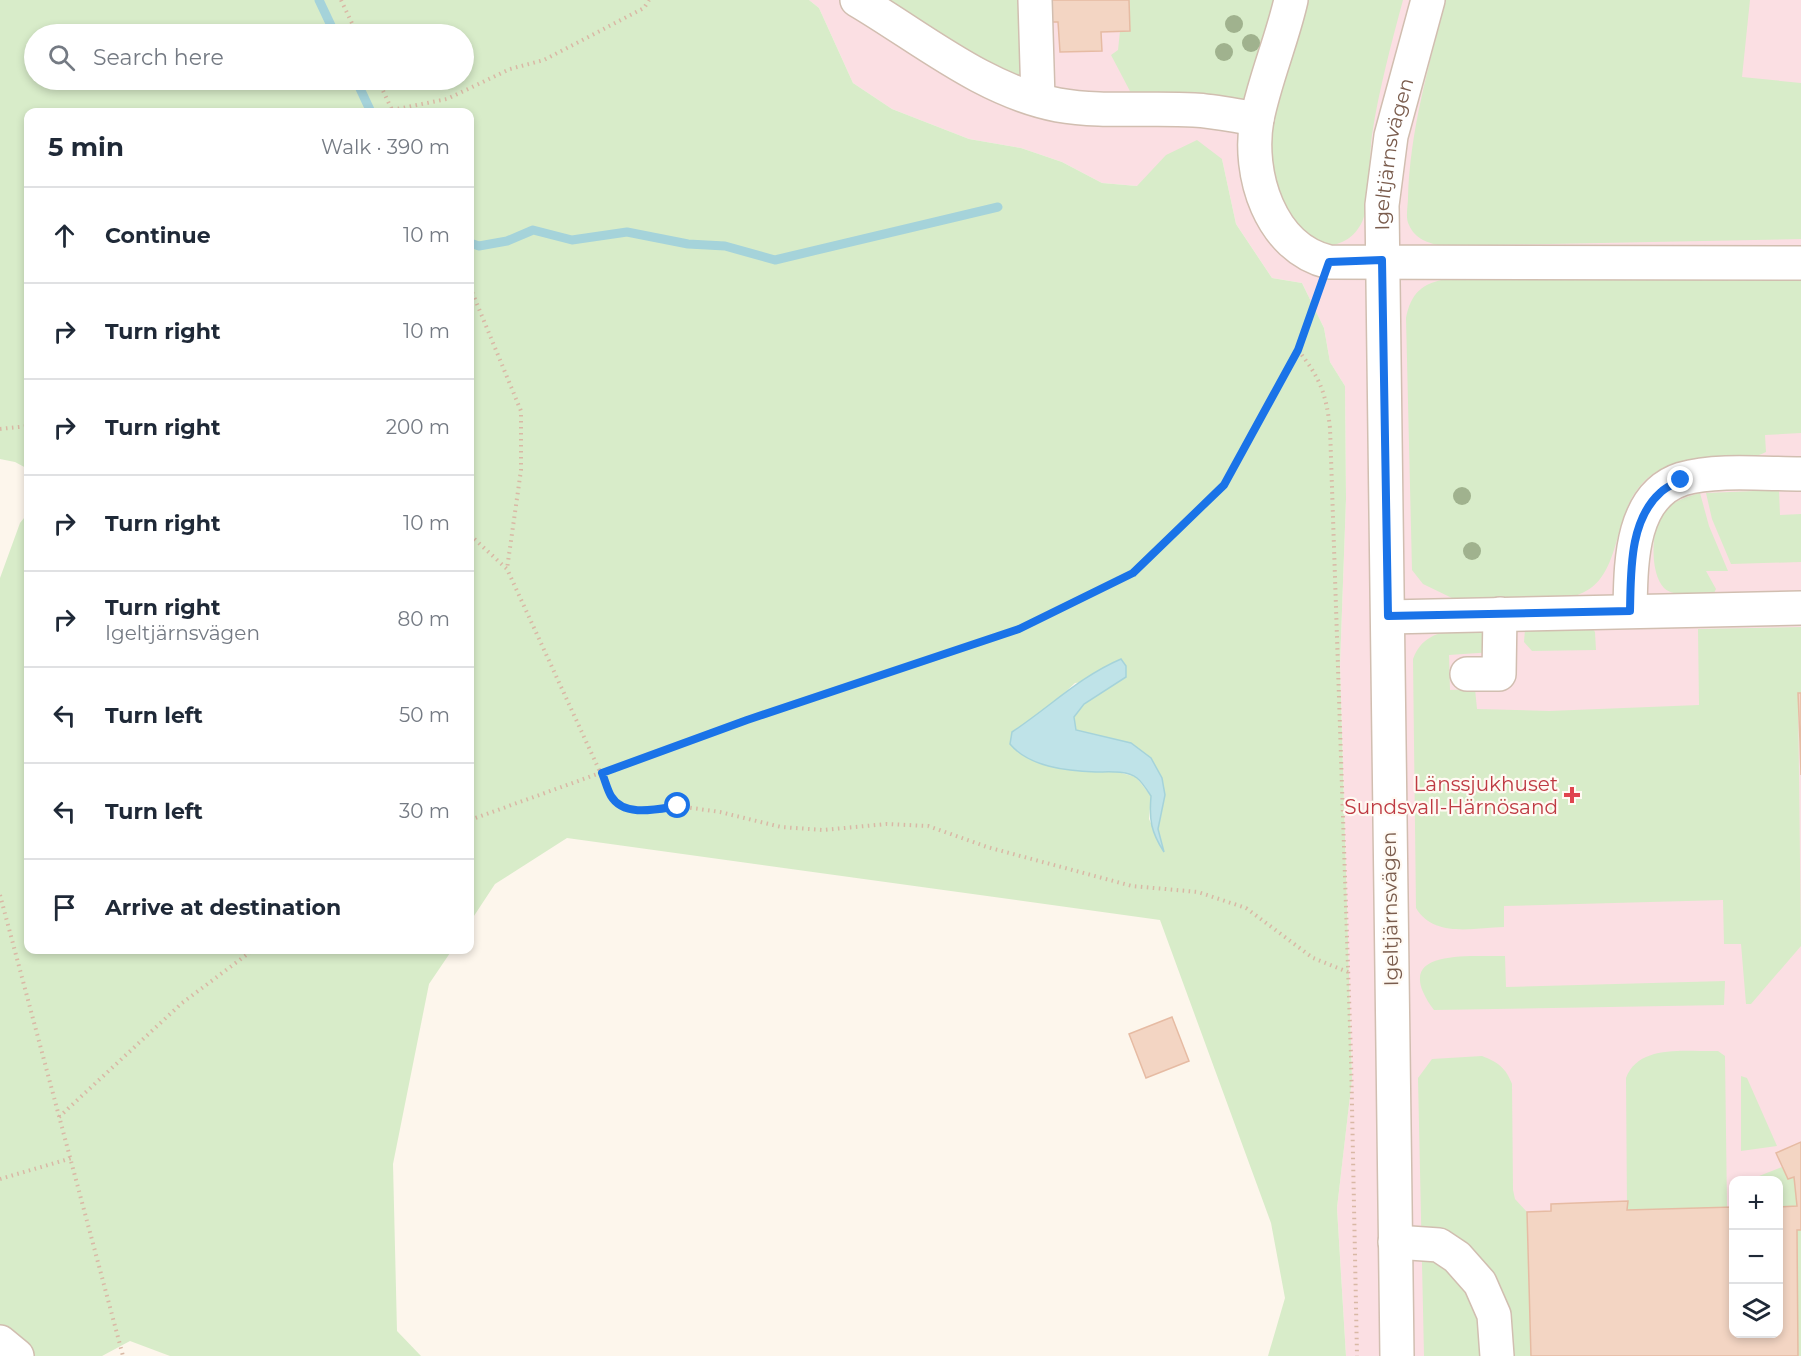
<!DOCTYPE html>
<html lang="en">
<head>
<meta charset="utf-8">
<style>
	body { margin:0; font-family:Montserrat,sans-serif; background:#f6f6f7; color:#1f2937 }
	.controls { position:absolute; right:18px; bottom:18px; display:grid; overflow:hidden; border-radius:12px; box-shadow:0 3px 9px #0003 }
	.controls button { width:54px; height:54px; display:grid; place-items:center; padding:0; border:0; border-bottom:2px solid #e0e1e3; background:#fff; color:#1f2937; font:30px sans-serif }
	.stop { position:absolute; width:18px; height:18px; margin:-14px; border:4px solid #1a73e8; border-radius:50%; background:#fff }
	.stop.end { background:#1a73e8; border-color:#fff; box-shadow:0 2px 6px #0008 }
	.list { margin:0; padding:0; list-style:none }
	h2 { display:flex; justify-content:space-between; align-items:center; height:78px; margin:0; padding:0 24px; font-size:26px }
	h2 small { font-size:20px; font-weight:400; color:#747a83 }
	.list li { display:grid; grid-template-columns:39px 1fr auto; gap:18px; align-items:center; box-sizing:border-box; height:96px; padding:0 24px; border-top:2px solid #e0e1e3 }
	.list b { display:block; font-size:22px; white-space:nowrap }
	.list p { margin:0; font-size:20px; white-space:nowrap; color:#747a83 }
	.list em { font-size:20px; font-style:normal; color:#747a83 }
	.icon { flex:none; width:33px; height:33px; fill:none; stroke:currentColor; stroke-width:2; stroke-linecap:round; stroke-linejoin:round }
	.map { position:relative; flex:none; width:1801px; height:1356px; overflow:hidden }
	.search { position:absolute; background:#fff; box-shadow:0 3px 9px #0003; left:24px; top:24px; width:450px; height:66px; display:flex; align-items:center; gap:15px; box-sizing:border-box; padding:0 21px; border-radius:33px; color:#747a83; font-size:22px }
	.panel { position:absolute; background:#fff; box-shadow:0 3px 9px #0003; left:24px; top:108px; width:450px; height:846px; border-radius:12px }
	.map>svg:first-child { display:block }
</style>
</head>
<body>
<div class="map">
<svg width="1801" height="1356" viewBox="0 0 1801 1356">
	<rect width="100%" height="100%" fill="#fdf6ec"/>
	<!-- medical -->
	<path fill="#fbdfe3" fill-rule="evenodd" d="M809,0H1801V1356H1346L1337,1208L1352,1078L1340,666L1346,499L1345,386L1330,362L1324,328L1302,283L1272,278L1236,224L1222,159L1137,186L1102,183L1062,162L1021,148L969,139L892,109L853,83L819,8ZM1734,1180H1778V1334H1734Z"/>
	<!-- green -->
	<path fill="#d8ecc9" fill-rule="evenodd" d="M0,0H809L819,8L853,83L892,109L969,139L1021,148L1062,162L1102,183L1137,186L1166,155L1197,140L1222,159L1236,224L1272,278L1302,283L1324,328L1330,362L1345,386L1346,499L1340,666L1352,1079L1337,1208L1346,1356H1268L1285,1298L1271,1223L1160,920L567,838L495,884L470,922V112H28V469L15,462L0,459ZM34,34H464V80H34ZM1126,677L1084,704L1074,717L1076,730L1131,743L1162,778L1165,795L1158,829L1163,850L1149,819L1151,796L1136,777L1118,772L1083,771L1047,709L1075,683Z
		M874,0H1025L1023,84Z
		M1129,0H1278L1248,99L1240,102L1132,95L1111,55L1118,50L1120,31H1130Z
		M1302,0H1403C1391,45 1379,89 1372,135C1369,156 1370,207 1362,222C1354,238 1343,244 1326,246L1285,219L1268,157L1276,90Z
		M1446,0H1750L1742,77L1801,83V239L1442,246C1428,243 1415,239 1409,225C1405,218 1408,206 1408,198C1410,130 1429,65 1446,0Z
		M1801,273V433L1765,435L1766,452C1726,472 1677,443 1640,486C1610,520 1624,586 1570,597L1452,598L1423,584L1412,570L1406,318C1411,293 1422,283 1447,279Z
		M1779,490L1780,515L1801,514V562L1731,564L1712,519L1706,493Z
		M1700,493L1709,526L1728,571H1706L1716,589L1714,593C1700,593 1674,598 1664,588C1650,574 1651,531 1661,516C1669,502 1686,497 1700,493Z
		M28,513V950H452L429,984L393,1164L397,1331L421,1356H170L130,1341L102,1356H35L15,1345L0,1325V578L20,523Z
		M1801,627V693H1798L1801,946L1751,1004H1746L1741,944H1724L1723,900L1504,906V927C1473,928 1434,938 1416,908L1413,659C1426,625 1459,631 1489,631L1493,652L1449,655L1450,690L1475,689L1477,709L1549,711L1699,705L1698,629Z
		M1592,628L1595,632L1596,650L1532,651L1524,642L1525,629Z
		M1505,956L1506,987L1725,981L1724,1005L1434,1010C1388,948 1466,957 1505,956Z
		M1718,1051L1725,1056L1727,1208L1627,1210L1626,1078C1639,1043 1688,1052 1718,1051Z
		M1482,1056C1498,1062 1506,1068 1512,1084L1513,1190L1515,1199L1527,1212L1531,1356H1424L1418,1078L1432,1059Z
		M1741,1076L1747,1078L1777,1146L1741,1151Z
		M1782,1167L1788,1179L1794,1177L1797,1206L1779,1207L1778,1180H1749Z
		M1797,1230H1801V1356H1798Z"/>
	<!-- water -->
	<path fill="#bfe3e8" stroke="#a5d3da" stroke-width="1.5" d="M1121,659L1126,666V677L1084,704L1074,717L1076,730L1131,743L1151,758L1162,778L1165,795L1158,829L1164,852C1151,832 1149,820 1151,796C1147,790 1142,782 1137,778C1126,770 1108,772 1096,772C1067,771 1029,767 1010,744L1012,732C1050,707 1079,677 1121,659Z"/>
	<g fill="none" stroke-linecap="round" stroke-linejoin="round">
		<!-- stream -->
		<path stroke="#a5d3da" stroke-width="9" d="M319,0L335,34
			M356,80L371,112
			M470,243L479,246L507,241L533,230L572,240L627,232L688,244L725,246L775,260L998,207"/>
	</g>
	<!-- building -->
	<path fill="#f3d5c3" stroke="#e6bba3" stroke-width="1.5" d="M1051,0H1129L1130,31L1101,32L1102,51L1060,52L1058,22H1051Z
		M1798,693H1801V775L1800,741Z
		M1172,1017L1189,1061L1146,1078L1129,1034Z
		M1801,1142V1230H1797L1798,1356H1531L1527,1212L1551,1211V1204L1628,1201L1627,1210L1734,1207V1334H1778V1207L1797,1206L1794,1177L1788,1179L1776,1153Z"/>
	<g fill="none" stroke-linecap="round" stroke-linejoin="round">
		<!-- minor casing -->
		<g stroke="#d1beb0" stroke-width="36">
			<g id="minor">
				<path d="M857,0C920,37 984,91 1058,105C1102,113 1149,107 1194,110C1215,111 1236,116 1257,119"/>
				<path d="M1035,0L1038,99"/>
				<path d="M1291,0C1282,40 1265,79 1257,119C1247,174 1270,248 1329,262L1801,263"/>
				<path d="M1630,611C1631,568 1629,496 1682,479C1716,469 1765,474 1801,474"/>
				<path d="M1388,617L1801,608"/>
				<path d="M1467,674H1499L1500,614"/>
				<path d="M1395,1242L1439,1245L1457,1257L1480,1283L1494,1315L1497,1356"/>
				<path d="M0,1342L17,1356"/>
				<path id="s1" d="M1397,1356L1382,205L1391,136L1428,0"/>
			</g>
		</g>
		<!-- path -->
		<path stroke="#d9b8a5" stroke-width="4" stroke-dasharray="1.5 4.5" stroke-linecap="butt" d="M341,0L357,34
			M378,80L393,112
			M392,110L447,99L510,69L544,60L644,8L649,0
			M470,287L521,411V470L507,569
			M1298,350C1320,378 1326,393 1330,428L1351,1056L1357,1356
			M0,429L28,426
			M470,535L507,569L612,798L628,808L646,811L678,806L720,812L781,827L823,830L887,824L928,826L987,847L1132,886L1198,892L1246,908L1313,958L1348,972
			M470,820L747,720L1019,629L1133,573L1224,485L1298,350L1318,290
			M0,895L123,1356
			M59,1117L182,1003L253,950
			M0,1179L72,1158"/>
		<!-- minor -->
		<use href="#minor" stroke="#fff" stroke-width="33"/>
	</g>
	<!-- trees -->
	<g fill="#a0b28e">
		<circle cx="1234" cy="24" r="9"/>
		<circle cx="1251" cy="43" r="9"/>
		<circle cx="1224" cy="52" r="9"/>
		<circle cx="1462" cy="496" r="9"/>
		<circle cx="1472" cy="551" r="9"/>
	</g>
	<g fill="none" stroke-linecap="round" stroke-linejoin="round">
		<!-- route -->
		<path stroke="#1a73e8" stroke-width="8" d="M678,806C658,809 624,818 611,796C607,789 605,780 602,773L747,720L1019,629L1133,573L1224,485L1298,350L1329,262L1382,260L1388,616L1630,611C1631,572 1629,520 1661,492C1666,487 1675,483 1681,480"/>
	</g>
	<!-- markers -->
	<path fill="#e0444e" stroke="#fffaf3" stroke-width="2" d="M1569 786h6v6h6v6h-6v6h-6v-6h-6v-6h6z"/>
	<g text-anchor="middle" stroke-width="4.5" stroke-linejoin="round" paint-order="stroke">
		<!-- street labels -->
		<g font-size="20" fill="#7a5c4d" stroke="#fffaf3">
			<text dy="7" stroke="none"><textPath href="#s1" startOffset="1203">Igeltjärnsvägen</textPath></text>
			<text transform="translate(1390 909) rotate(-91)" y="7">Igeltjärnsvägen</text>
		</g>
		<!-- health labels -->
		<g font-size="20" fill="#be3a42" stroke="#fffaf3" text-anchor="end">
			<text x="1558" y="791">Länssjukhuset<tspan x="1558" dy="23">Sundsvall-Härnösand</tspan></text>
		</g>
	</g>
</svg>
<div class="controls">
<button>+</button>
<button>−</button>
<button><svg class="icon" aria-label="layers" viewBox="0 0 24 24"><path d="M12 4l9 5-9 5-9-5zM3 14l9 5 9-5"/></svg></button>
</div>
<div class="stop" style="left:678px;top:806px"></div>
<div class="stop end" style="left:1681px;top:480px"></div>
<div class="search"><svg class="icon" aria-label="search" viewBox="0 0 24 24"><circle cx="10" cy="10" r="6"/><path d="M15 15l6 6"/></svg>Search here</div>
<section class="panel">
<h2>5 min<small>Walk · 390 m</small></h2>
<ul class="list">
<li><svg class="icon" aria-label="ahead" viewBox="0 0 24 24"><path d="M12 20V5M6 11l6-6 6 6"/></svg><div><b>Continue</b></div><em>10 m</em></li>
<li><svg class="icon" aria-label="right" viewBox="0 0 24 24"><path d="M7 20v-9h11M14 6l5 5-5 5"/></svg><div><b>Turn right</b></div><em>10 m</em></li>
<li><svg class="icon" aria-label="right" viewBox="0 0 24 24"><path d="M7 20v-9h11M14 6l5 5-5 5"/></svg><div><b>Turn right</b></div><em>200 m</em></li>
<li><svg class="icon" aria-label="right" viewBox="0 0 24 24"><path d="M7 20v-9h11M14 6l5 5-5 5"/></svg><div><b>Turn right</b></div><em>10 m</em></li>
<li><svg class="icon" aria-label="right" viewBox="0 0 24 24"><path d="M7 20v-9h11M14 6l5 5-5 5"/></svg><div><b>Turn right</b><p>Igeltjärnsvägen</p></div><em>80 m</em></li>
<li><svg class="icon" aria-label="left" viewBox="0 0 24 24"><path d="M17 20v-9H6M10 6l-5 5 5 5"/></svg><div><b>Turn left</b></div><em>50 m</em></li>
<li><svg class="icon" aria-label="left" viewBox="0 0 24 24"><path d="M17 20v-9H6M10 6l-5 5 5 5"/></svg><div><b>Turn left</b></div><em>30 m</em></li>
<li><svg class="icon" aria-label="arrive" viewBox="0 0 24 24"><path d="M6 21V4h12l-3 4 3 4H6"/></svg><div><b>Arrive at destination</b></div></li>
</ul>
</section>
</div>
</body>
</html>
